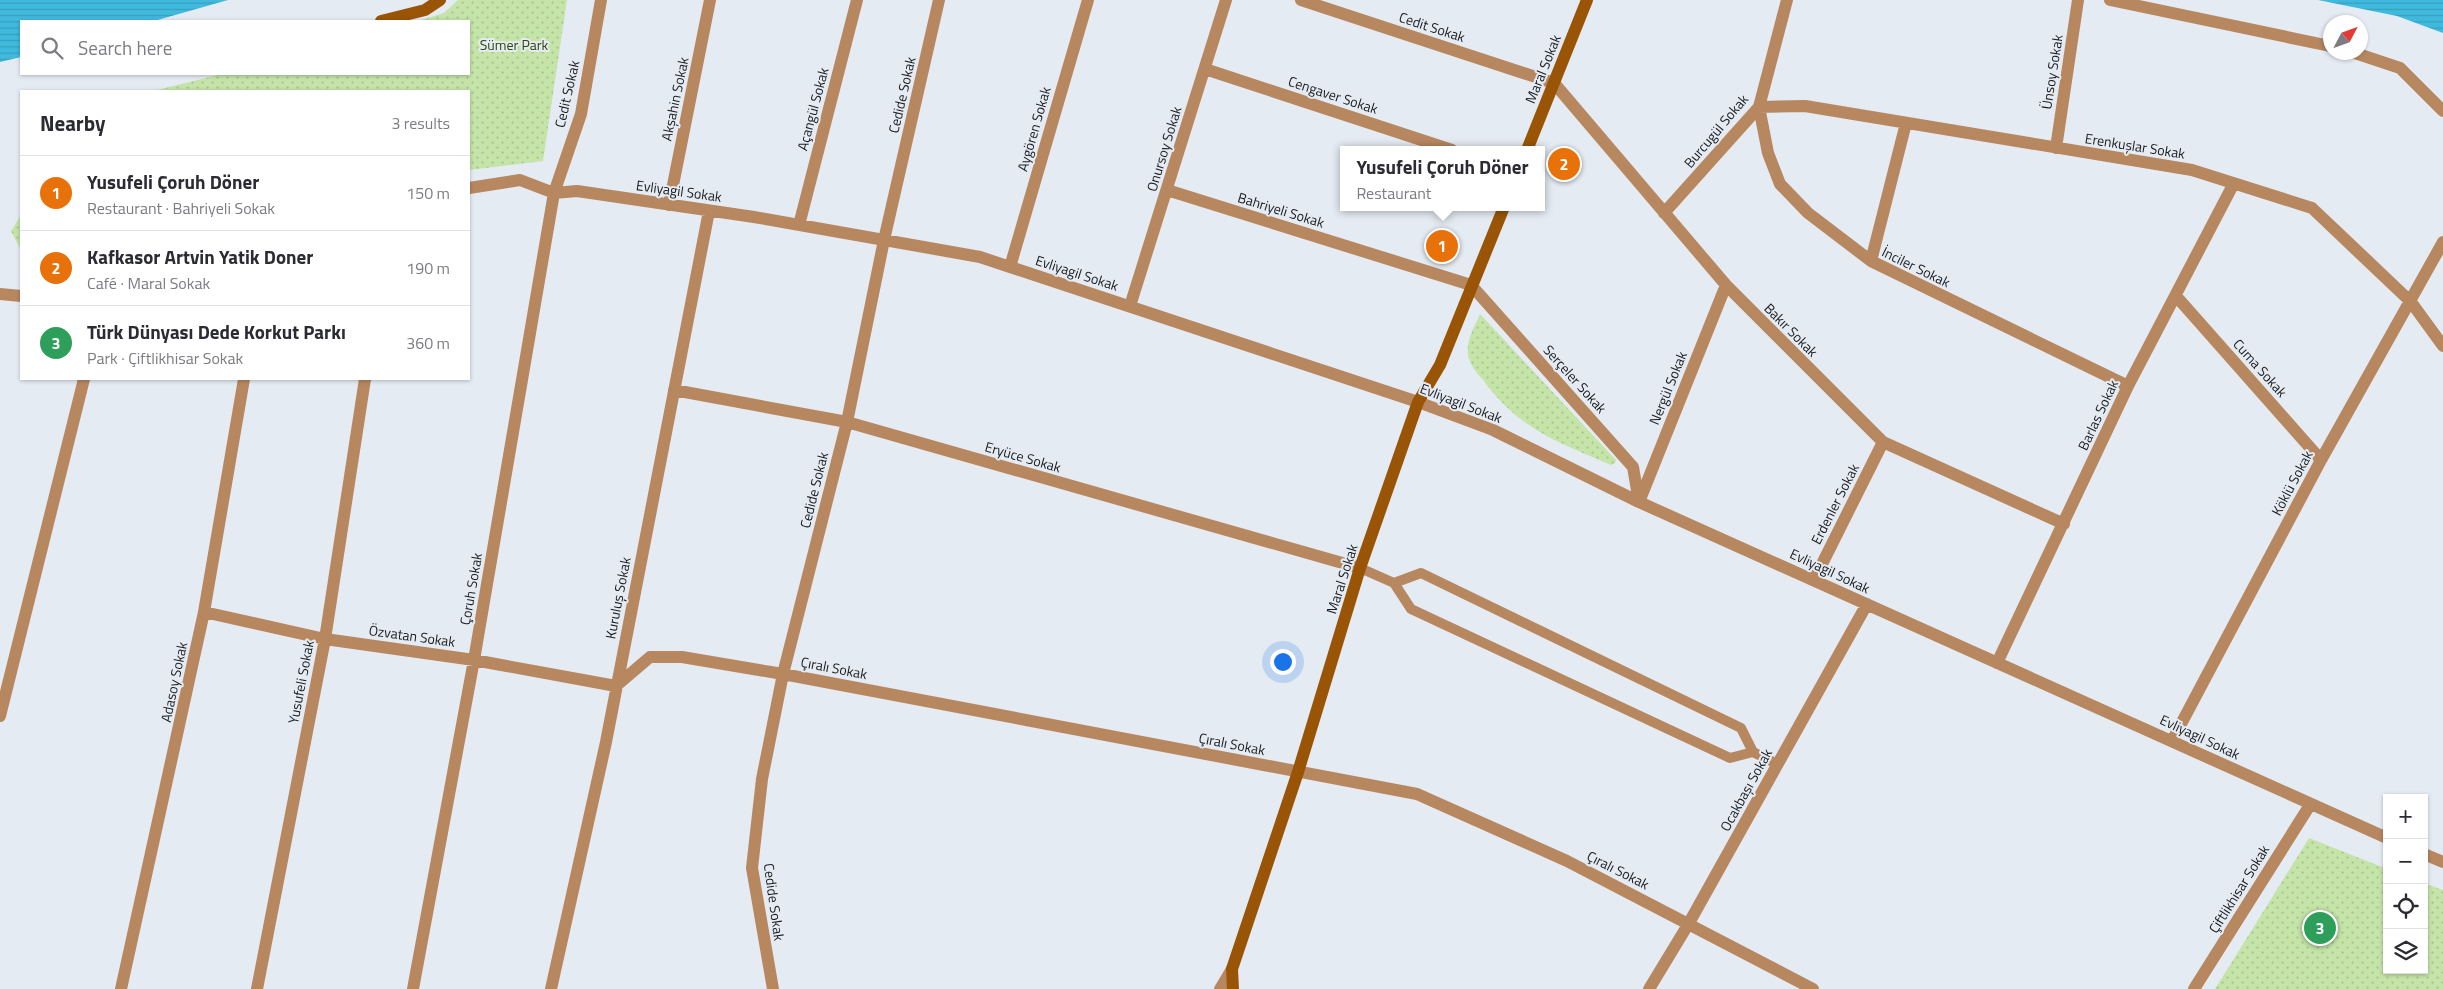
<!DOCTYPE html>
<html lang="en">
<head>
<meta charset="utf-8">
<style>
	body { margin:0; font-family:"Titillium Web",sans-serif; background:#f7f7f7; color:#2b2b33 }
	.controls { position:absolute; right:15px; bottom:15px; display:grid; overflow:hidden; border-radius:0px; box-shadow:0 1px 4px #0004 }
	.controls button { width:45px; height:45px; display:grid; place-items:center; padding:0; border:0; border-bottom:1px solid #e1e1e2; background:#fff; color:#2b2b33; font:25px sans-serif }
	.compass { position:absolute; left:2323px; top:15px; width:45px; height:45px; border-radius:50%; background:#fff; box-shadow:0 1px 4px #0004; rotate:49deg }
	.you { position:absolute; left:1282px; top:661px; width:18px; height:18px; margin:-12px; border:4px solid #fff; border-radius:50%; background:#1a73e8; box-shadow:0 0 0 8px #1a73e833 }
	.badge { display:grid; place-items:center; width:32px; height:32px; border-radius:50%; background:#2563eb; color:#fff; font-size:16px; font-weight:700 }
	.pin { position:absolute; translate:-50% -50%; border:2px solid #fff; box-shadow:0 1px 5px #0006 }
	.popup { position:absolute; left:1340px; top:146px; width:205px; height:65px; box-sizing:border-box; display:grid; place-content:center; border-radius:0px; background:#fff; filter:drop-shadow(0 1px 4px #0005); font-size:16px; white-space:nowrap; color:#7c7c81 }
	.popup b { font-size:19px; color:#2b2b33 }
	.popup::after { content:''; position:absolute; left:50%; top:100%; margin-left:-10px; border:10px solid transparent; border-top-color:#fff }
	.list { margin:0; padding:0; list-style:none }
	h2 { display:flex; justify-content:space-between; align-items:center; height:65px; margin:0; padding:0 20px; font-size:21px }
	h2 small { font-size:16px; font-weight:400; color:#7c7c81 }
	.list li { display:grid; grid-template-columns:32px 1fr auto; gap:15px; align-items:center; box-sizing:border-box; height:75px; padding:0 20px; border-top:1px solid #e1e1e2 }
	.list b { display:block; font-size:19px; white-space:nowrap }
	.list p { margin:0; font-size:16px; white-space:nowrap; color:#7c7c81 }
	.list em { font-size:16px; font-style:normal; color:#7c7c81 }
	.icon { flex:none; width:28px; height:28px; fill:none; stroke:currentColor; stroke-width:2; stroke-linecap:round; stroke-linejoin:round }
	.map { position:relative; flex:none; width:2443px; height:989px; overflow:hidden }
	.search { position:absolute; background:#fff; box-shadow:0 1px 4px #0004; left:20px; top:20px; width:450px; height:55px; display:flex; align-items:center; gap:12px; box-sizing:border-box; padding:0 18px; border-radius:0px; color:#7c7c81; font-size:19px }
	.panel { position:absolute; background:#fff; box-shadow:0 1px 4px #0004; left:20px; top:90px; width:450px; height:290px; border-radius:0px }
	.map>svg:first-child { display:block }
</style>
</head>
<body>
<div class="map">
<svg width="2443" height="989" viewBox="0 0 2443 989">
	<defs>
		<pattern id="grass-dots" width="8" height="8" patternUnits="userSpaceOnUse" patternTransform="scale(1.25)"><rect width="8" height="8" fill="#c4e4a8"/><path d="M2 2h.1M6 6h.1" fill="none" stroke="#a8c390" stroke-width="1.8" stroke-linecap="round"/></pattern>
		<pattern id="water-rules" width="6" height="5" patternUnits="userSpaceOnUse" patternTransform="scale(1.25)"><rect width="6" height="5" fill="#3fbadd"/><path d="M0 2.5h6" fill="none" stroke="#379fbd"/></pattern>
	</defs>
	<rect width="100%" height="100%" fill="#e5ebf3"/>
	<!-- grass -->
	<path fill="url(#grass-dots)" d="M458,0H567L543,161L469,170V91H153L222,74H469V21H418L444,13Z
		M21,215V250L11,231Z
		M1480,314L1616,460L1615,463L1611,465C1557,442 1519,429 1483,380C1477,373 1469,364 1468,354C1466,340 1475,326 1480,314Z
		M2309,838L2387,869V970H2424V883L2443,890V989H2215Z"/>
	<!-- water -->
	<path fill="url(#water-rules)" d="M0,0H228L154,21H21V57L0,62Z
		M2318,0H2443V33L2397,16Z"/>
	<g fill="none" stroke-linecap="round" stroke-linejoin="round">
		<!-- lane -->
		<path stroke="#b78760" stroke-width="10" d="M1360,568L1394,583L1411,609L1730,758L1753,752
			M1394,583L1421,573L1741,728L1753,752L1777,764"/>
		<!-- street -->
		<path stroke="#b78760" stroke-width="12" d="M1301,0L1554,83L1726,285L1883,442L2064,524
			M2110,0L2330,46
			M2352,52L2400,68L2443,111
			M1205,69L1452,150
			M1759,107L1805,106L2192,170L2312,208L2411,302L2443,346
			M1759,107L1768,153L1780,184L1808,213L1871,261L2128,386
			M2056,148L2078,0
			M469,188L520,180L554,193L577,191L754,217L980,257L1418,402L1493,430L1639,502L2387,838
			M1167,190L1471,285L1633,467L1639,502
			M669,205L710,0
			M1664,213L1759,107L1787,0
			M799,225L857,0
			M1871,261L1906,123
			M1010,267L1088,0
			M0,294L21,296
			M2176,296L2321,460
			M1130,306L1226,0
			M674,390L847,422L1360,568
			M1639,502L1726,285
			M1814,580L1883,442
			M204,612L325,639L474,660L616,686
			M1997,663L2128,386L2234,183
			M616,686L650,657H682L783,674L1417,794L1567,861L1813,989
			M0,716L84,379
			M2172,741L2321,460L2443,242
			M2424,854L2443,862
			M121,989L204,612L244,379
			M257,989L325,639L365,379
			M413,989L474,660L554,193L581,114L601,0
			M551,989L606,742L709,211
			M773,989L752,868L762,779L783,674L847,422L884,240L939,0
			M1220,989L1232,969
			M1649,989L1689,923L1867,604
			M2194,989L2310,805"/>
		<!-- secondary -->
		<path stroke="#995505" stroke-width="12" d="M381,21L425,10L440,0
			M1527,150L1587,0
			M1233,989L1232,969L1298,772L1360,568L1418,402L1440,365L1504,207"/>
	</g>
	<g text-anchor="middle" stroke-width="4" stroke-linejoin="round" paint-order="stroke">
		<!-- street labels -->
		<g font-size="14" fill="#191b1e" stroke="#e5ebf3">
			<text transform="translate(1432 27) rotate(18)" y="5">Cedit Sokak</text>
			<text transform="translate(1543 69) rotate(-68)" y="5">Maral Sokak</text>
			<text transform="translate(2052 72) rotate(-81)" y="5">Ünsoy Sokak</text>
			<text transform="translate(567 94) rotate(-77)" y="5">Cedit Sokak</text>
			<text transform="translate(902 95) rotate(-77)" y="5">Cedide Sokak</text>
			<text transform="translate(1333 95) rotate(18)" y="5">Cengaver Sokak</text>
			<text transform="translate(675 99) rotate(-78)" y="5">Akşahin Sokak</text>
			<text transform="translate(813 109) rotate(-75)" y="5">Açangül Sokak</text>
			<text transform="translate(1034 129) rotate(-74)" y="5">Aygören Sokak</text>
			<text transform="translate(1716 131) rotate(-50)" y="5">Burcugül Sokak</text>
			<text transform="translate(2135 146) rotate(9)" y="5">Erenkuşlar Sokak</text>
			<text transform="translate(1164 149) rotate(-73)" y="5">Onursoy Sokak</text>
			<text transform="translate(679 191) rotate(8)" y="5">Evliyagil Sokak</text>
			<text transform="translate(1281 210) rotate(17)" y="5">Bahriyeli Sokak</text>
			<text transform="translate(1916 267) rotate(26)" y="5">İnciler Sokak</text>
			<text transform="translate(1077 273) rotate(18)" y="5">Evliyagil Sokak</text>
			<text transform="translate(1791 330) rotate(45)" y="5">Bakır Sokak</text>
			<text transform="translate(2260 368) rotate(48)" y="5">Cuma Sokak</text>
			<text transform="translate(1575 379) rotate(48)" y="5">Serçeler Sokak</text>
			<text transform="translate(1668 388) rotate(-68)" y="5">Nergül Sokak</text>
			<text transform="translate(1461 403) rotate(21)" y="5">Evliyagil Sokak</text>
			<text transform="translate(2098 415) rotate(-65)" y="5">Barlas Sokak</text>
			<text transform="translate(1023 457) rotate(16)" y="5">Eryüce Sokak</text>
			<text transform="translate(2292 483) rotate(-62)" y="5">Köklü Sokak</text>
			<text transform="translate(814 490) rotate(-76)" y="5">Cedide Sokak</text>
			<text transform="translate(1835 504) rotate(-63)" y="5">Erdenler Sokak</text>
			<text transform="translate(1830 571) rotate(25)" y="5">Evliyagil Sokak</text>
			<text transform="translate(1342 579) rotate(-72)" y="5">Maral Sokak</text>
			<text transform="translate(471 589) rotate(-80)" y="5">Çoruh Sokak</text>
			<text transform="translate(618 598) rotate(-79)" y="5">Kuruluş Sokak</text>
			<text transform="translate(412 636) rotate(8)" y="5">Özvatan Sokak</text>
			<text transform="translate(834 668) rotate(11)" y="5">Çıralı Sokak</text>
			<text transform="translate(174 682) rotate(-78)" y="5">Adasoy Sokak</text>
			<text transform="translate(301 682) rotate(-79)" y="5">Yusufeli Sokak</text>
			<text transform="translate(2200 737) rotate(25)" y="5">Evliyagil Sokak</text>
			<text transform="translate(1232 744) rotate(11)" y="5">Çıralı Sokak</text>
			<text transform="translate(1746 790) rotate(-61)" y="5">Ocakbaşı Sokak</text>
			<text transform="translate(1618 870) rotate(27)" y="5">Çıralı Sokak</text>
			<text transform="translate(2239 889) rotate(-58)" y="5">Çiftlikhisar Sokak</text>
			<text transform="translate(774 902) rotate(82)" y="5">Cedide Sokak</text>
		</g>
		<!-- park labels -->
		<g font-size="14" fill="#2b450a" stroke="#e5ebf3">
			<text x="514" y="50">Sümer Park</text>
		</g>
	</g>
</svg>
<div class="controls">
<button>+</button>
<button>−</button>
<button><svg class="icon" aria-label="locate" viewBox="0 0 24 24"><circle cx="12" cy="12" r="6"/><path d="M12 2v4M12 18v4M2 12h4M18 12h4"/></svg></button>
<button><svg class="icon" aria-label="layers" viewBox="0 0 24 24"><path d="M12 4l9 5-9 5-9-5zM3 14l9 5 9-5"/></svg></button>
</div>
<svg class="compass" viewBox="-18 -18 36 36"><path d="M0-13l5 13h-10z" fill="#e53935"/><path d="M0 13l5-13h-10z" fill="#7c7c81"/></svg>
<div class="you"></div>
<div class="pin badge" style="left:1442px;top:246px;background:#e8710a">1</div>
<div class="popup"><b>Yusufeli Çoruh Döner</b>Restaurant</div>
<div class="pin badge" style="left:1564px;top:164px;background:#e8710a">2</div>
<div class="pin badge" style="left:2320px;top:928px;background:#2e9e5b">3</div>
<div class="search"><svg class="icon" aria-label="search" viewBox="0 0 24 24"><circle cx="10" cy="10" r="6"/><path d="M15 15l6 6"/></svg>Search here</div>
<section class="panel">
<h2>Nearby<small>3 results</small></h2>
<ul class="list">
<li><span class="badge" style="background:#e8710a">1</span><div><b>Yusufeli Çoruh Döner</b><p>Restaurant · Bahriyeli Sokak</p></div><em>150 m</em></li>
<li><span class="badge" style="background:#e8710a">2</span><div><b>Kafkasor Artvin Yatik Doner</b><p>Café · Maral Sokak</p></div><em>190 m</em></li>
<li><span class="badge" style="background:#2e9e5b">3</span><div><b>Türk Dünyası Dede Korkut Parkı</b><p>Park · Çiftlikhisar Sokak</p></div><em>360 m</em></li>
</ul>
</section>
</div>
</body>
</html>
